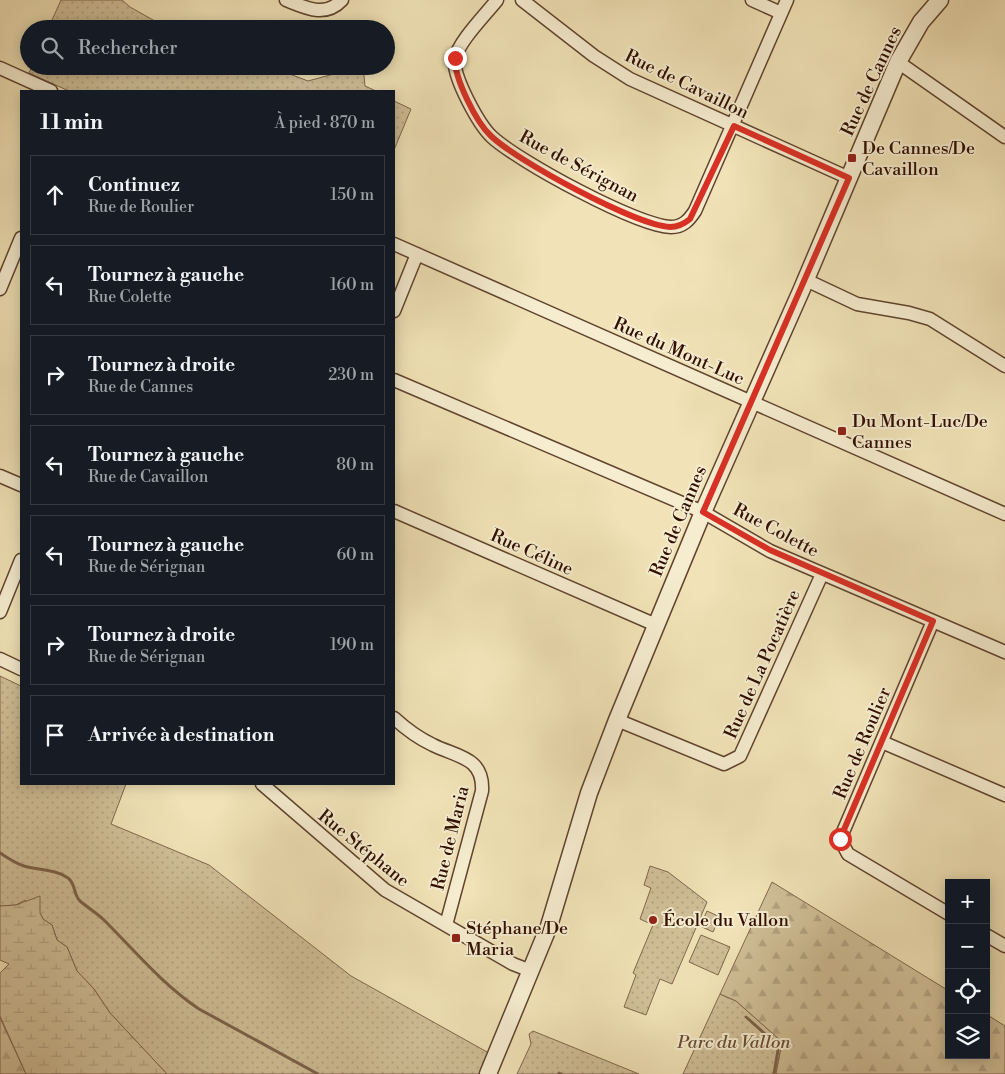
<!DOCTYPE html>
<html lang="fr">
<head>
<meta charset="utf-8">
<style>
	body { margin:0; font-family:"Libre Bodoni",serif; background:#20242c; color:#f1f3f6 }
	.controls { position:absolute; right:15px; bottom:15px; display:grid; overflow:hidden; border-radius:0px; box-shadow:0 2px 12px #0003 }
	.controls button { width:45px; height:45px; display:grid; place-items:center; padding:0; border:0; border-bottom:1px solid #363941; background:#171b24; color:#f1f3f6; font:25px sans-serif }
	.stop { position:absolute; width:15px; height:15px; margin:-11px; border:4px solid #d93025; border-radius:50%; background:#fff }
	.stop.end { background:#d93025; border-color:#fff; box-shadow:0 1px 5px #0008 }
	.list { margin:0; padding:0; list-style:none }
	h2 { display:flex; justify-content:space-between; align-items:center; height:65px; margin:0; padding:0 20px; font-size:21px }
	h2 small { font-size:16px; font-weight:400; color:#9ea1a6 }
	.list li { display:grid; grid-template-columns:32px 1fr auto; gap:15px; align-items:center; box-sizing:border-box; height:80px; margin:0 10px 10px; padding:0 10px; border:1px solid #363941; border-radius:0px }
	.list b { display:block; font-size:19px; white-space:nowrap }
	.list p { margin:0; font-size:16px; white-space:nowrap; color:#9ea1a6 }
	.list em { font-size:16px; font-style:normal; color:#9ea1a6 }
	.icon { flex:none; width:28px; height:28px; fill:none; stroke:currentColor; stroke-width:2; stroke-linecap:round; stroke-linejoin:round }
	.map { position:relative; flex:none; width:1005px; height:1074px; overflow:hidden }
	.search { position:absolute; background:#171b24; box-shadow:0 2px 12px #0003; left:20px; top:20px; width:375px; height:55px; display:flex; align-items:center; gap:12px; box-sizing:border-box; padding:0 18px; border-radius:28px; color:#9ea1a6; font-size:19px }
	.panel { position:absolute; background:#171b24; box-shadow:0 2px 12px #0003; left:20px; top:90px; width:375px; height:695px; border-radius:0px }
	.map>svg:first-child { display:block }
</style>
</head>
<body>
<div class="map">
<svg width="1005" height="1074" viewBox="0 0 1005 1074">
	<defs>
		<pattern id="grass-dots" width="8" height="8" patternUnits="userSpaceOnUse" patternTransform="scale(1.25)"><rect width="8" height="8" fill="#d0bf98"/><path d="M2 2h.1M6 6h.1" fill="none" stroke="#b3a381" stroke-width="1.8" stroke-linecap="round"/></pattern>
		<pattern id="forest-firs" width="22" height="20" patternUnits="userSpaceOnUse" patternTransform="scale(1.25)"><rect width="22" height="20" fill="#d0bf98"/><path d="M5 1l3.5 6h-7zM16 11l3.5 6h-7z" fill="#b3a381"/></pattern>
		<pattern id="wetland-marsh" width="20" height="14" patternUnits="userSpaceOnUse" patternTransform="scale(1.25)"><rect width="20" height="14" fill="#d0bf98"/><path d="M1 5h8M5 5V1M11 12h8M15 12V8" fill="none" stroke="#b3a381"/></pattern>
	</defs>
	<rect width="100%" height="100%" fill="#f1e3b7"/>
	<filter id="stains"><feTurbulence type="fractalNoise" baseFrequency=".004" numOctaves="4"/><feColorMatrix values="0 0 0 0 .2 0 0 0 0 .09 0 0 0 0 .02 0 0 0 .5 -.17"/></filter>
	<radialGradient id="worn" r=".72"><stop offset=".6" stop-color="#630" stop-opacity="0"/><stop offset="1" stop-color="#630" stop-opacity=".3"/></radialGradient>
	<!-- grass -->
	<path fill="url(#grass-dots)" stroke="#80674c" d="M61,0H122L130,7L169,29H48Z
		M32,66H269L308,81L363,66L365,86L376,91H69L29,73Z
		M394,101L411,109L394,150Z
		M0,676L21,686V784H126L111,824L209,865L351,976L496,1057L488,1074H167L110,1013L94,989L77,971L67,947L57,940L52,925L43,919L40,913L25,900L16,905L0,906Z
		M650,866L668,872L707,902L672,984L660,979L646,1015L624,1007L636,975L633,973L653,925L640,919L651,888L644,885Z
		M707,911L720,917L713,932L700,926Z
		M701,935L730,947L718,975L689,962Z
		M720,994L736,1001L780,1040L781,1048L776,1074H683Z
		M533,1031L639,1074H517L531,1044L529,1034Z"/>
	<!-- forest -->
	<path fill="url(#forest-firs)" stroke="#80674c" d="M772,882L949,991V1055H986V1014L1005,1026V1074H776L781,1048L780,1040L736,1001L720,994Z
		M0,1016L1,1020L26,1074H0Z"/>
	<!-- wetland -->
	<path fill="url(#wetland-marsh)" stroke="#80674c" d="M40,896V913L43,919L52,925L57,940L67,947L77,971L94,989L110,1013L167,1074H26L0,1016V973L9,964L0,960V906L16,905Z"/>
	<g fill="none" stroke-linecap="round" stroke-linejoin="round">
		<!-- stream -->
		<path stroke="#7c6349" stroke-width="3" d="M0,853C8,858 15,863 24,866C38,870 55,869 68,878C76,884 73,894 80,901C88,908 97,913 104,920C135,951 162,984 199,1009L318,1074
			M746,1017L774,1042L778,1050L774,1074
			M559,1073L561,1074"/>
		<!-- minor casing -->
		<g stroke="#60442e" stroke-width="15">
			<path id="minor" d="M286,0C306,8 325,18 342,0
				M497,0C486,14 458,42 455,59C452,76 479,125 492,137C518,161 637,226 671,227C683,227 689,220 695,211L787,0
				M522,0L594,56L630,79L849,178
				M752,0L781,13
				M898,62L1005,137
				M0,68L51,91
				M394,244L1005,514
				M806,280L857,304L909,313L930,319L1005,366
				M0,289L21,238
				M394,311L417,254
				M394,380L703,512L770,551L1005,652
				M0,476L21,485
				M394,511L656,625
				M0,612L21,560
				M933,621L840,839L848,854L949,914
				M0,659L21,669
				M394,718C406,729 418,738 433,745C457,757 484,757 482,791L446,925
				M617,720L724,764L740,756L822,574
				M882,742L1005,795
				M262,784L385,890L513,964L531,971
				M986,935L1005,946"/>
		</g>
		<!-- tertiary casing -->
		<g stroke="#60442e" stroke-width="19">
			<path id="tertiary" d="M488,1074L549,926L589,793L617,720L703,512L801,291L898,62L921,22L940,0"/>
		</g>
		<!-- minor -->
		<use href="#minor" stroke="#f6edd0" stroke-width="12"/>
		<!-- tertiary -->
		<use href="#tertiary" stroke="#f6edd0" stroke-width="16"/>
	</g>
	<g fill="none" stroke-linecap="round" stroke-linejoin="round">
		<!-- route -->
		<path stroke="#d93025" stroke-width="6" d="M455,58C454,78 476,122 491,136C517,161 635,225 670,227C678,227 684,224 690,219L734,126L849,178L703,512L770,550L933,621L840,839"/>
	</g>
	<!-- markers -->
	<g fill="#8f2418" stroke="#f6edd0" stroke-width="2">
		<rect x="847" y="153" width="10" height="10" rx="2.5"/>
		<rect x="837" y="426" width="10" height="10" rx="2.5"/>
		<circle cx="653" cy="920" r="5"/>
		<rect x="451" y="933" width="10" height="10" rx="2.5"/>
	</g>
	<g text-anchor="middle" stroke-width="4" stroke-linejoin="round" paint-order="stroke">
		<!-- street labels -->
		<g font-size="18" fill="#300f01" stroke="#f6edd0">
			<text transform="translate(871 81) rotate(-65)" y="6">Rue de Cannes</text>
			<text transform="translate(687 84) rotate(26)" y="6">Rue de Cavaillon</text>
			<text transform="translate(579 166) rotate(28)" y="6">Rue de Sérignan</text>
			<text transform="translate(679 351) rotate(24)" y="6">Rue du Mont-Luc</text>
			<text transform="translate(678 521) rotate(-67)" y="6">Rue de Cannes</text>
			<text transform="translate(776 530) rotate(28)" y="6">Rue Colette</text>
			<text transform="translate(532 552) rotate(24)" y="6">Rue Céline</text>
			<text transform="translate(762 664) rotate(-66)" y="6">Rue de La Pocatière</text>
			<text transform="translate(862 743) rotate(-67)" y="6">Rue de Roulier</text>
			<text transform="translate(450 838) rotate(-76)" y="6">Rue de Maria</text>
			<text transform="translate(364 848) rotate(39)" y="6">Rue Stéphane</text>
		</g>
		<!-- poi labels -->
		<g font-size="18" fill="#300f01" stroke="#f6edd0" text-anchor="start">
			<text x="862" y="154">De Cannes/De<tspan x="862" dy="21">Cavaillon</tspan></text>
			<text x="852" y="427">Du Mont-Luc/De<tspan x="852" dy="21">Cannes</tspan></text>
			<text x="663" y="926">École du Vallon</text>
			<text x="466" y="934">Stéphane/De<tspan x="466" dy="21">Maria</tspan></text>
		</g>
		<!-- park labels -->
		<g font-size="18" font-style="italic" fill="#684d36" stroke="#f6edd0">
			<text x="734" y="1048">Parc du Vallon</text>
		</g>
	</g>
	<rect width="100%" height="100%" filter="url(#stains)"/>
	<rect width="100%" height="100%" fill="url(#worn)"/>
</svg>
<div class="controls">
<button>+</button>
<button>−</button>
<button><svg class="icon" aria-label="locate" viewBox="0 0 24 24"><circle cx="12" cy="12" r="6"/><path d="M12 2v4M12 18v4M2 12h4M18 12h4"/></svg></button>
<button><svg class="icon" aria-label="layers" viewBox="0 0 24 24"><path d="M12 4l9 5-9 5-9-5zM3 14l9 5 9-5"/></svg></button>
</div>
<div class="stop" style="left:840px;top:839px"></div>
<div class="stop end" style="left:455px;top:58px"></div>
<div class="search"><svg class="icon" aria-label="search" viewBox="0 0 24 24"><circle cx="10" cy="10" r="6"/><path d="M15 15l6 6"/></svg>Rechercher</div>
<section class="panel">
<h2>11 min<small>À pied · 870 m</small></h2>
<ul class="list">
<li><svg class="icon" aria-label="ahead" viewBox="0 0 24 24"><path d="M12 20V5M6 11l6-6 6 6"/></svg><div><b>Continuez</b><p>Rue de Roulier</p></div><em>150 m</em></li>
<li><svg class="icon" aria-label="left" viewBox="0 0 24 24"><path d="M17 20v-9H6M10 6l-5 5 5 5"/></svg><div><b>Tournez à gauche</b><p>Rue Colette</p></div><em>160 m</em></li>
<li><svg class="icon" aria-label="right" viewBox="0 0 24 24"><path d="M7 20v-9h11M14 6l5 5-5 5"/></svg><div><b>Tournez à droite</b><p>Rue de Cannes</p></div><em>230 m</em></li>
<li><svg class="icon" aria-label="left" viewBox="0 0 24 24"><path d="M17 20v-9H6M10 6l-5 5 5 5"/></svg><div><b>Tournez à gauche</b><p>Rue de Cavaillon</p></div><em>80 m</em></li>
<li><svg class="icon" aria-label="left" viewBox="0 0 24 24"><path d="M17 20v-9H6M10 6l-5 5 5 5"/></svg><div><b>Tournez à gauche</b><p>Rue de Sérignan</p></div><em>60 m</em></li>
<li><svg class="icon" aria-label="right" viewBox="0 0 24 24"><path d="M7 20v-9h11M14 6l5 5-5 5"/></svg><div><b>Tournez à droite</b><p>Rue de Sérignan</p></div><em>190 m</em></li>
<li><svg class="icon" aria-label="arrive" viewBox="0 0 24 24"><path d="M6 21V4h12l-3 4 3 4H6"/></svg><div><b>Arrivée à destination</b></div></li>
</ul>
</section>
</div>
</body>
</html>
